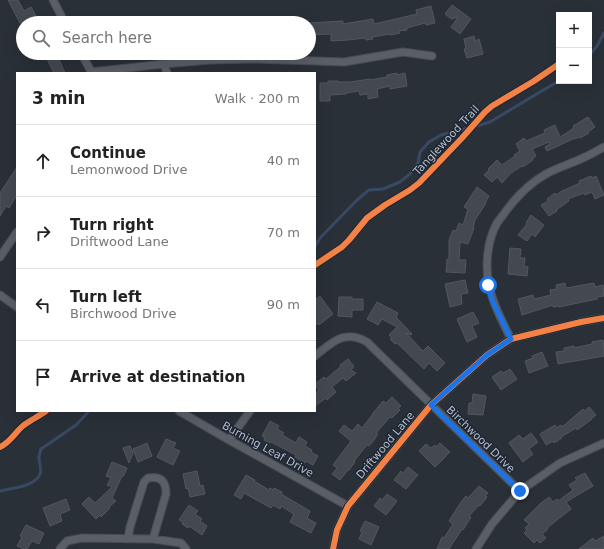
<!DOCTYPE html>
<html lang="en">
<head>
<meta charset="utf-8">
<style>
	body { margin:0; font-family:"DejaVu Sans",sans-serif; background:#f6f6f6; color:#222 }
	.controls { position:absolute; right:12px; top:12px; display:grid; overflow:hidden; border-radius:0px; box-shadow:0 4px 16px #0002 }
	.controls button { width:36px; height:36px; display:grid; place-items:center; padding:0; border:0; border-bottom:1px solid #e0e0e0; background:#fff; color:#222; font:20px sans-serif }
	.stop { position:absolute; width:12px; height:12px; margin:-9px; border:3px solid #1a73e8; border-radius:50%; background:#fff }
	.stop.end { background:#1a73e8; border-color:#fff; box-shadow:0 1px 4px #0008 }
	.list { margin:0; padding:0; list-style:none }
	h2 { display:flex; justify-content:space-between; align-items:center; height:52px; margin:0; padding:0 16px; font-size:17px }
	h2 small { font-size:13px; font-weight:400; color:#767676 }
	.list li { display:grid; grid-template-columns:26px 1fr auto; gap:12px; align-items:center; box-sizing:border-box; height:72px; padding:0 16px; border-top:1px solid #e0e0e0 }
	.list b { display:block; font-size:15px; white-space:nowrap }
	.list p { margin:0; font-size:13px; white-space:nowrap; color:#767676 }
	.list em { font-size:13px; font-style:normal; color:#767676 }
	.icon { flex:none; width:22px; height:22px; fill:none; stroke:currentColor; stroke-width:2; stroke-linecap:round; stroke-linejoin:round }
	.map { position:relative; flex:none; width:604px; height:549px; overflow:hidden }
	.search { position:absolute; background:#fff; box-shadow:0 4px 16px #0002; left:16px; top:16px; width:300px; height:44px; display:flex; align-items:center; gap:10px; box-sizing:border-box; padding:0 14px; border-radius:22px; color:#767676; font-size:15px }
	.panel { position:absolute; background:#fff; box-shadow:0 4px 16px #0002; left:16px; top:72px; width:300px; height:340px; border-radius:0px }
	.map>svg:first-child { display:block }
</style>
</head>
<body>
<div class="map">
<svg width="604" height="549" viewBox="0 0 604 549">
	<rect width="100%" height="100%" fill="#2a3038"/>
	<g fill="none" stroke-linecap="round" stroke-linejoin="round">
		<!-- stream -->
		<path stroke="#384963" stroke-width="3" d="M589,56L597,46L604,33
			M315,246L321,237L357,200L369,190L383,189L400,182L410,174L418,163L420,152L429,142L441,135L477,126L490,122L545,89L559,81
			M0,491C11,488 35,487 40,474C42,469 39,463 39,458C39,455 40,452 41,449L76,425L89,411"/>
	</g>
	<!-- building -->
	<path fill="#444950" stroke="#52575f" d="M8,0H18L24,11L31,7L37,18H36L38,23H20Z
		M452,5L471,19L460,34L451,27L458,17L451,19L445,14Z
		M431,6L435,23L426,25L425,23L407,28V30L399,31L400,33L390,35V34L372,37L373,39L366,40L365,38L348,40L331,41V34L309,35V23L343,21V24L373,19L374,24L417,14L416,10Z
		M474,36L475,41L479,39L483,54L467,58L464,49H466L464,39Z
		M44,53H56L65,73H54Z
		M397,73V75L405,73L407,86L390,89V86L377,89L378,97L368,99V94L360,95L359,91L346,93V94L330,95V101H320V83H328V81H338V82H350L370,79V80L387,77V75Z
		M588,117L595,127L588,132L589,133L580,138L579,137L575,139V138L547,151L545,147L550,144L549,142L532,149L536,156L532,159L533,160L523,167L522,166L511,173L502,183L497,177L492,182L484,175L489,170L488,169L497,160L502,165L515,156L514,155L520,151L516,144L524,138L526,141L545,133L544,130L555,125L560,137L574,128L573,126Z
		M17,167V195L9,208L6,206L0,216V193Z
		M591,176L592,178L596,176L604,195L595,199L592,192L585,195L584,193L568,199L569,201L556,210L557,211L549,216L541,205L548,201L547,199L555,193L556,195L562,191L580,183L579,181Z
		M477,187L489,196L485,203H486L475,220L473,228H474L468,244L460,242L459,260H466L465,273L446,272L447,259H449V240L453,230L456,231L459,223L463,225L468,209L464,207Z
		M531,215L544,225L535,237L532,234L527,241L518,235L527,224L526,223Z
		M510,248L521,249L520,258H525L524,266L528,267L527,276L508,274Z
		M465,280L468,293L461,294L462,304L450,307L445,284Z
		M565,283L566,288L594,283L595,287L603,285L604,296L597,297V299L559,307V306L553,307V305L522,315L518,299L533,295L534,299L551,295L550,290L557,289L556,285Z
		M320,296L333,314L319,325L318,323L315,326V300Z
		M339,297H352V299H363V310H352V317L338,316Z
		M377,302L398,313L396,317L412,334L411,335L406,333L423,351L428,346L445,363L437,371L429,363L424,369L397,343L395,344L390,339L392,338L389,335L397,327L382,319L378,325L367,319Z
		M473,312L479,323L472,326L477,337L467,342L457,319Z
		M603,340L604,347V356L558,364L556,352L564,351V348L574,346V348L592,344V342Z
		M542,352L548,366L529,373L525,361L533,358L532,356Z
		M348,359L354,366L351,370L356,373L346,381L343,378L332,387L336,392L327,400L326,398L315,406V394L319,390L315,385V384L324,377L326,379L341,366L340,365Z
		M510,369L517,379L501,390L492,377L501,371L503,373Z
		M473,394L486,396L483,415L468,414L469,403H472Z
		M392,397L401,406L398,408L400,410L392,418L390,417L376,433L378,434L375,438V439L369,446L367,445L354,461L355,462L349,470H348L340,480L332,474L337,468L333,465L351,441L339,431L344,425L352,431L358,424L362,428L373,414V413L383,401L386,403Z
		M589,407L596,415L591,419H592L577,430L576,428L561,437L562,438L554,443L553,441L546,445L540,434L555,425L556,428L561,425L562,427L583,409L585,411Z
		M270,421L279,426L277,429L284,433L282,435L296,443L299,437L307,442L305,446L312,450L311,452L318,456L313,465L306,461L305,463L295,457L296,455L271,442L270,443L264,440L265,438L262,436Z
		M531,433L538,442L529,449L533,454L523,462L509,443L519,435L523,439Z
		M166,439L176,443L173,448L180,451L173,465L157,457Z
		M147,443L152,456L138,462L133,449Z
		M440,443L450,452L435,467L419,451L426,444L431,448L435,445L436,447Z
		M130,446L133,453L129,463L123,448Z
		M112,462L127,468L123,477L122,476L112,498L116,501L109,507L110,508L101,517L100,515L96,519L82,504L89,497L95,503L112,487L107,485L111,478L106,476Z
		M408,467L418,475L406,489L394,480L401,471L403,473Z
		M197,471L200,486L203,485L205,494L190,497L188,488L186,489L183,474Z
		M585,473L593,486L566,502L571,509L547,528L548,529L542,534L546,538L540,543L537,540L534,543L524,533L527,530L525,528L529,524L524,520L541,503L549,497L553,502L557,499L558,501L573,490L569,485L577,480L575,478Z
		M246,475L255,480L254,481L269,490L270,488L273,490L274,488L282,492L281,494L310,511L307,518L316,523L311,533L290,522L294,514L281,506L280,509L273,505L271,508L244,493L241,499L234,495Z
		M479,486L488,493L485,496L487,497L480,506L479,505L469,516L471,517L463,530L462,529L449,549H437L442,537L444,538L453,524L449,521L461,502L466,496L468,498Z
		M387,494L397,501L386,515L374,506L380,498L382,500Z
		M66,499L70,510L60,514L62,521L50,526L43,508Z
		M189,505L198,511L195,514L202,519L200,521L207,526L202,535L189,526L188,528L182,524L183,522L179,520Z
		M365,521L379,527L371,545L359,539L362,532L360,531Z
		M26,525L44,533L39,544L32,541L27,549H24L17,546L22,537L20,536Z
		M604,536V549H579L593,538L595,541Z"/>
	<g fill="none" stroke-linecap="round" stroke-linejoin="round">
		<!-- minor casing -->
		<g stroke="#484c53" stroke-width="9">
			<path id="minor" d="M53,0L65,23
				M81,53L92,73
				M164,64L167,73
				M91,72L164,64L210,60L255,59L344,62L403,52L432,56
				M0,257L17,232
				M0,295L17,307
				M511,339C502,321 493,304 489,285C485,266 487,241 497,223C500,219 503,215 506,211C517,196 530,183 546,174C559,167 573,163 585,157C592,154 598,150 604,147
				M315,356C332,342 345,329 367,342L520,491
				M179,411L229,440L348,506
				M229,440L250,411
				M128,539L130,527L144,482L148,478C161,476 166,481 166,494L153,539
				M60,549L67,541L82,538L153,539L181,543L186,549
				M333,549L337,530L348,506L431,405L487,355L511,339L581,322L604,318
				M476,549L492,524L520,491L560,463L604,443"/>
		</g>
		<!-- minor -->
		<use href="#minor" stroke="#5a5e66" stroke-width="7"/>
		<!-- cycleway casing -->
		<g stroke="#1d2633" stroke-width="8">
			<path id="cycleway" d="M315,265L342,247L349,240L367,218L385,205L410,190L419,183L462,138L485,112L492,106L534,81L559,64
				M0,447C11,442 15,432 24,425C31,420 39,416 46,411
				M333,549L337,530L348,506L431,405L487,355L511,339L581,322L604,318"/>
		</g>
		<!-- cycleway -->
		<use href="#cycleway" stroke="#f48246" stroke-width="6"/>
	</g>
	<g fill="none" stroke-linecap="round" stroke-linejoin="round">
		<!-- route -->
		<path stroke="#1a73e8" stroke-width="5" d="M488,285L492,300L511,339L487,355L431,405L520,491"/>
	</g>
	<g text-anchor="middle" stroke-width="3" stroke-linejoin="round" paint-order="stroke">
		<!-- street labels -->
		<g font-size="11" fill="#b4bcc9" stroke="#1d2633">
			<text transform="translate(446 140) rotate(-47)" y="4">Tanglewood Trail</text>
			<text transform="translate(481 439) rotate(44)" y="4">Birchwood Drive</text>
			<text transform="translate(385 445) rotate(-50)" y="4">Driftwood Lane</text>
			<text transform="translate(268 449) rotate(29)" y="4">Burning Leaf Drive</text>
		</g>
	</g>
</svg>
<div class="controls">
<button>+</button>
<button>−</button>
</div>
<div class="stop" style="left:488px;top:285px"></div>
<div class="stop end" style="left:520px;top:491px"></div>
<div class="search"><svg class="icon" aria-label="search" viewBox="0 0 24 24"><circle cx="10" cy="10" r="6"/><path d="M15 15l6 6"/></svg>Search here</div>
<section class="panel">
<h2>3 min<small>Walk · 200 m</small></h2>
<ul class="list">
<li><svg class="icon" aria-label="ahead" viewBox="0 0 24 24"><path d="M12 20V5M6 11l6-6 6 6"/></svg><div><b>Continue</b><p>Lemonwood Drive</p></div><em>40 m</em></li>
<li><svg class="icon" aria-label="right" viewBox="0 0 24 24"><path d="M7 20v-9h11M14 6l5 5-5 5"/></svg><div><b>Turn right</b><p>Driftwood Lane</p></div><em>70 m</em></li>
<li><svg class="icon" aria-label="left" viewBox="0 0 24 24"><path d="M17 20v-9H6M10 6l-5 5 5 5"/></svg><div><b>Turn left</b><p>Birchwood Drive</p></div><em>90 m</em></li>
<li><svg class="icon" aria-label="arrive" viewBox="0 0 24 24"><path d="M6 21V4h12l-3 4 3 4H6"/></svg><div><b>Arrive at destination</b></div></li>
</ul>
</section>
</div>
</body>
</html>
